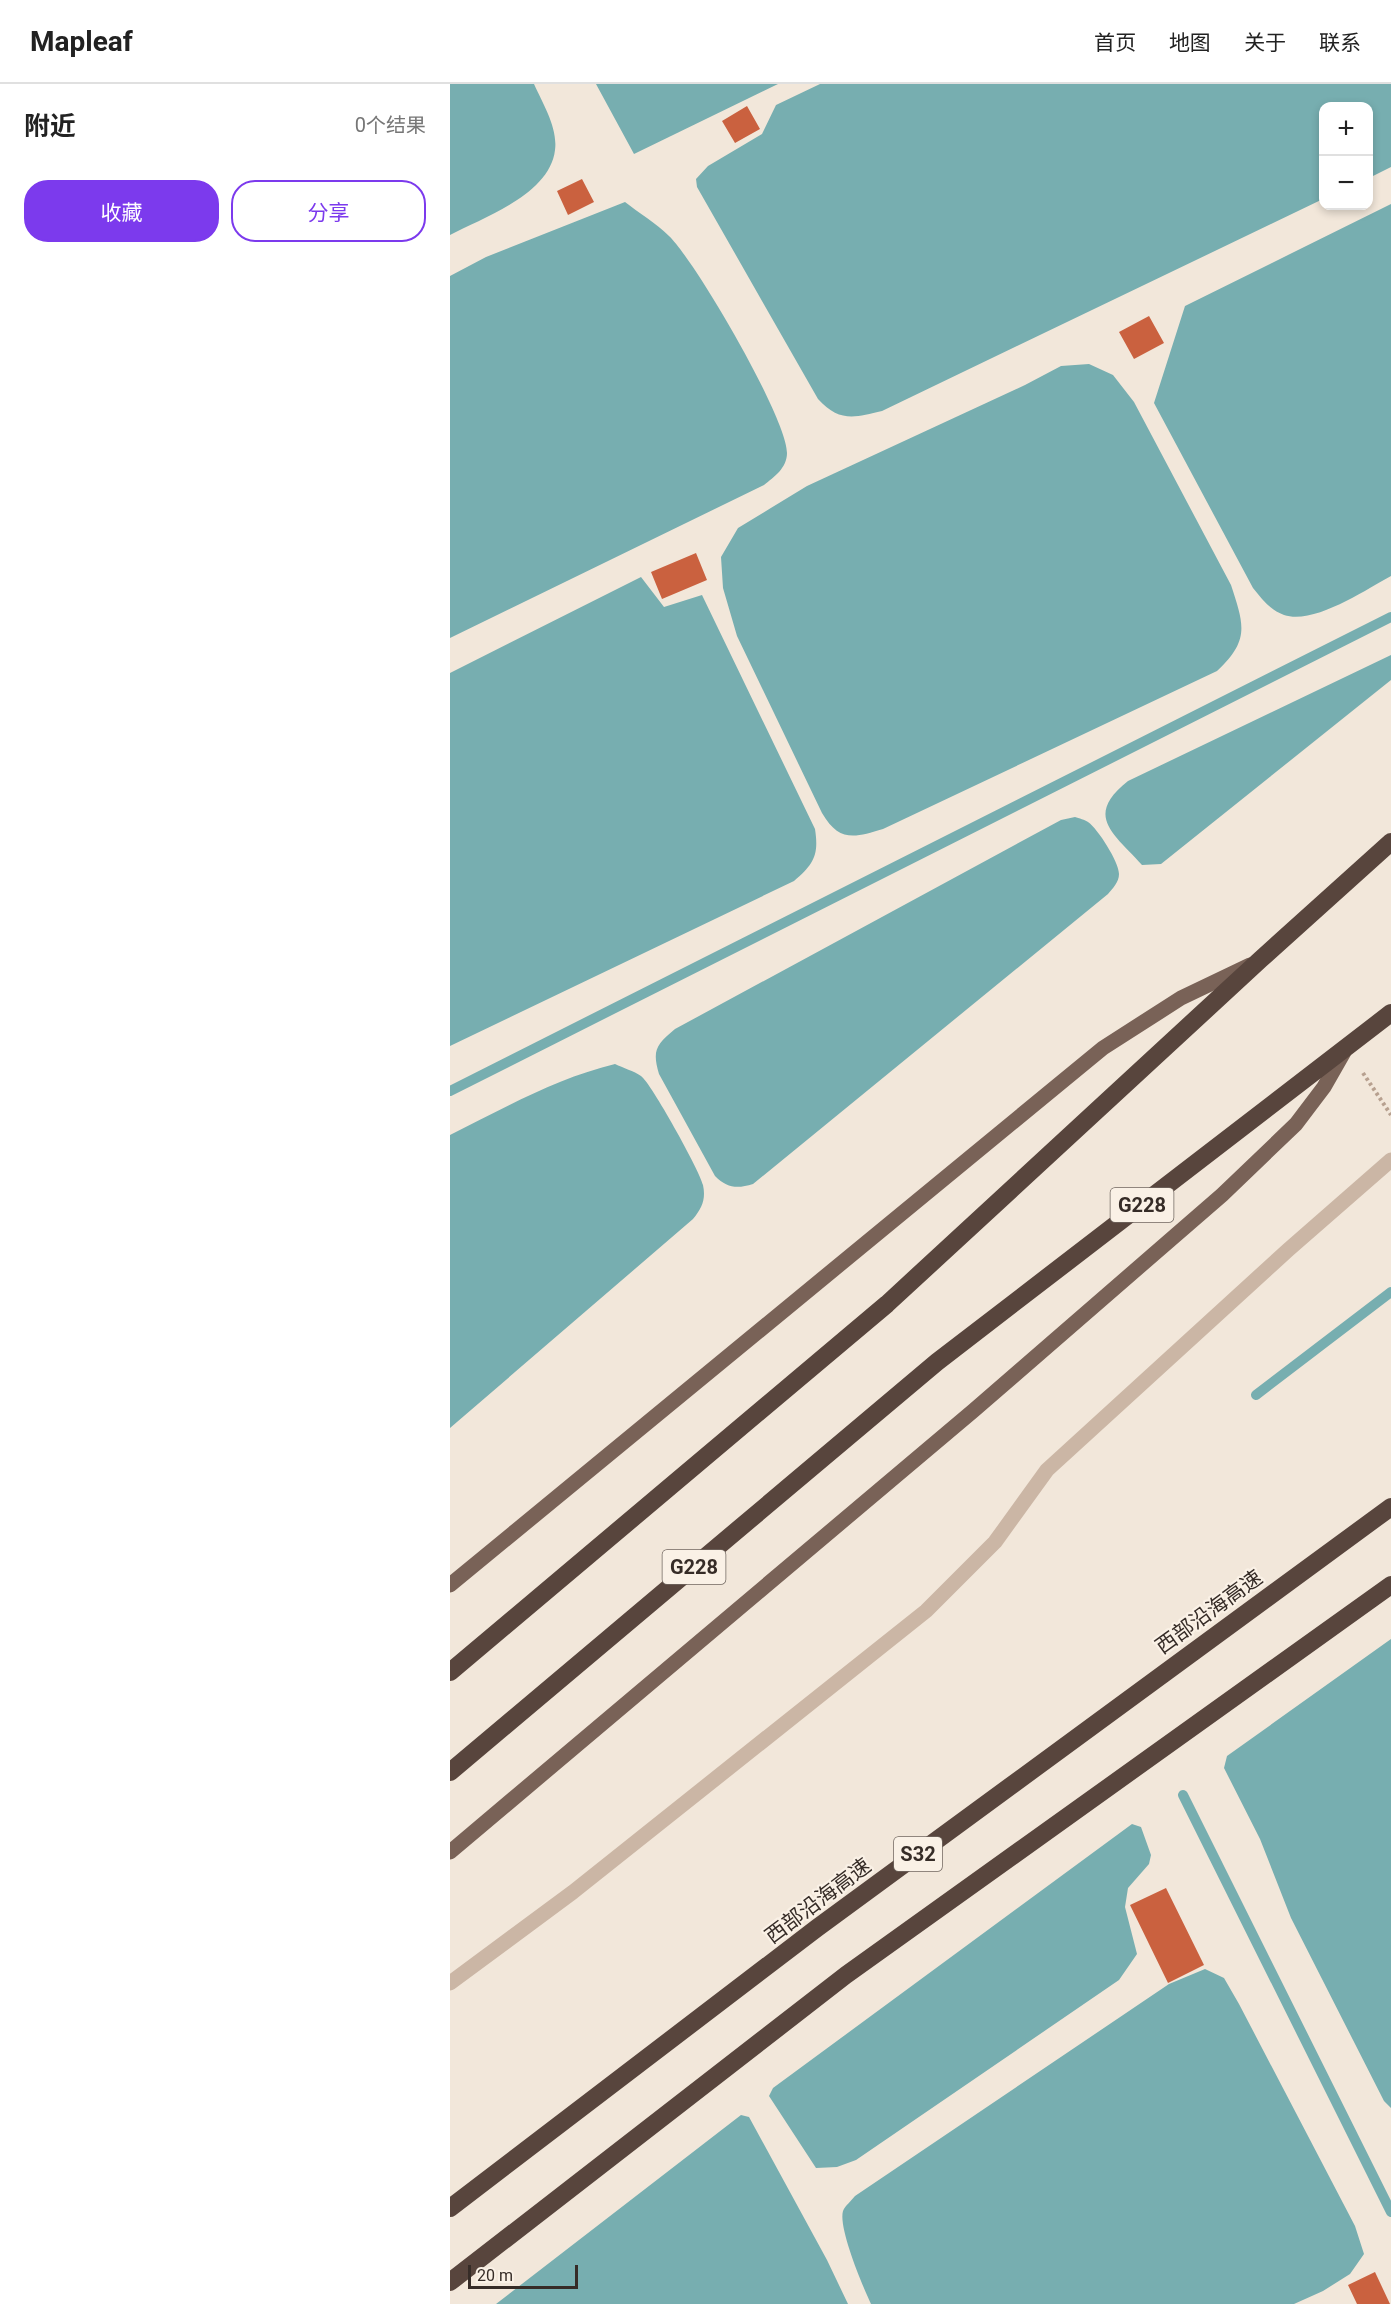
<!DOCTYPE html>
<html lang="zh">
<head>
<meta charset="utf-8">
<style>
	body { margin:0; font-family:Roboto,"Noto Sans SC",sans-serif; background:#f2f2f2; color:#222 }
	.controls { position:absolute; right:18px; top:18px; display:grid; overflow:hidden; border-radius:12px; box-shadow:0 3px 9px #0003 }
	.controls button { width:54px; height:54px; display:grid; place-items:center; padding:0; border:0; border-bottom:2px solid #e0e0e0; background:#fff; color:#222; font:30px sans-serif }
	.scale { position:absolute; left:18px; bottom:15px; width:110px; box-sizing:border-box; padding-left:6px; border:3px solid #362c27; border-top:0; font-size:16px; line-height:21px; white-space:nowrap; color:#362c27; -webkit-text-stroke:4px #faf1e6; paint-order:stroke }
	.list { margin:0; padding:0; list-style:none }
	h2 { display:flex; justify-content:space-between; align-items:center; height:78px; margin:0; padding:0 24px; font-size:26px }
	h2 small { font-size:20px; font-weight:400; color:#767676 }
	.actions { display:flex; gap:12px; padding:18px 24px }
	.actions a { flex:1; padding:14px 0; border:2px solid #7c3aed; border-radius:24px; text-align:center; font-size:21px; color:#7c3aed }
	.actions .main { background:#7c3aed; color:#fff }
	.map { position:relative; flex:none; width:941px; height:2220px; overflow:hidden }
	header { display:flex; align-items:center; gap:36px; box-sizing:border-box; height:84px; padding:0 30px; background:#fff; border-bottom:2px solid #e0e0e0 }
	header strong { font-size:28px }
	nav { display:flex; gap:33px; margin-inline-start:auto; font-size:21px }
	main { display:flex }
	aside { flex:1; background:#fff }
	.map>svg:first-child { display:block }
</style>
</head>
<body>
<header>
<strong>Mapleaf</strong>
<nav><a>首页</a><a>地图</a><a>关于</a><a>联系</a></nav>
</header>
<main>
<aside>
<h2>附近<small>0个结果</small></h2>
<ul class="list">
</ul>
<div class="actions"><a class="main">收藏</a><a>分享</a></div>
</aside>
<div class="map">
<svg width="941" height="2220" viewBox="0 0 941 2220">
	<rect width="100%" height="100%" fill="#f2e7da"/>
	<!-- water -->
	<path fill="#77aeb0" d="M0,0H84C93,20 108,44 105,66C100,110 35,133 0,151Z
		M146,0H328L184,70Z
		M370,0H941V83L919,94L918,22H874L873,115L432,327C404,334 389,338 368,315L247,103L246,95L258,82L312,50L326,21Z
		M175,118C189,129 206,139 219,152C246,178 337,334 337,369C337,384 324,393 314,401L0,554V192L36,173Z
		M941,120V492C915,506 864,541 834,531C820,526 812,515 803,504L704,319L735,222Z
		M639,280L663,291L684,318L781,501C794,541 800,556 767,587L433,745C404,754 389,758 372,729L287,552L273,504L271,473L288,444L357,402L575,301L611,282Z
		M191,493L214,523L252,511L365,745C369,771 364,780 344,797L0,962V589Z
		M941,571V596L711,780L692,781C663,749 634,732 678,697Z
		M625,733C629,734 635,736 638,738C648,745 669,778 669,790C669,798 663,804 658,810L303,1100C287,1105 277,1104 265,1092L209,990C202,966 206,961 225,945L611,736Z
		M165,980C173,984 184,987 191,992C201,999 250,1087 253,1101C256,1115 252,1124 243,1135L0,1344V1051C54,1024 107,994 165,980Z
		M941,1555V2024L934,2017L841,1834L810,1755L774,1684L777,1672Z
		M682,1740L691,1743L701,1771L699,1780L678,1804L675,1823L687,1870L669,1896L406,2076L387,2083L366,2084L319,2012L323,2004Z
		M755,1885L774,1894L789,1920L905,2142L914,2170L900,2190L873,2207L844,2220H421C413,2203 388,2144 393,2127C395,2122 402,2116 405,2112L719,1900Z
		M291,2031L299,2033L377,2176L398,2220H46Z"/>
	<g fill="none" stroke-linecap="round" stroke-linejoin="round">
		<!-- stream -->
		<path stroke="#77aeb0" stroke-width="10" d="M0,1007L941,533
			M806,1311L941,1208
			M733,1711L941,2128"/>
	</g>
	<!-- building -->
	<path fill="#ca613f" d="M297,22L310,45L285,59L272,37Z
		M132,95L144,118L118,131L107,107Z
		M699,232L714,259L684,275L669,248Z
		M246,469L257,496L212,515L201,488Z
		M716,1804L754,1881L718,1899L680,1821Z
		M925,2188L940,2220H907L898,2201Z"/>
	<g fill="none" stroke-linecap="round" stroke-linejoin="round">
		<!-- path -->
		<path stroke="#b7a08f" stroke-width="4" stroke-dasharray="3 3" stroke-linecap="butt" d="M913,989L941,1031"/>
		<!-- minor -->
		<path stroke="#cbb6a5" stroke-width="15" d="M0,1899L123,1808L476,1527L545,1458L597,1386L838,1166L941,1076"/>
		<!-- major -->
		<path stroke="#796257" stroke-width="15" d="M0,1501L653,964L731,914L800,881
			M0,1768L523,1327L772,1111L846,1040L874,1003L894,968"/>
		<!-- highway -->
		<path stroke="#58453d" stroke-width="18" d="M0,1588L437,1220L811,875L941,758
			M0,1688L487,1278L941,929
			M0,2124L367,1844L941,1423
			M0,2198L396,1891L941,1501"/>
	</g>
	<g text-anchor="middle" stroke-width="4.5" stroke-linejoin="round" paint-order="stroke">
		<!-- shield labels -->
		<g fill="#faf1e6" stroke="#716760" stroke-width="1.5">
			<rect x="660.5" y="1104" width="63" height="34" rx="4.5"/>
			<rect x="212.5" y="1466" width="63" height="34" rx="4.5"/>
			<rect x="444" y="1753" width="48" height="34" rx="4.5"/>
		</g>
		<g font-size="20" font-weight="bold" fill="#362c27">
			<text x="692" y="1128">G228</text>
			<text x="244" y="1490">G228</text>
			<text x="468" y="1777">S32</text>
		</g>
		<!-- street labels -->
		<g font-size="21" fill="#362c27" stroke="#faf1e6">
			<text transform="translate(759 1528) rotate(-36)" y="7">西部沿海高速</text>
			<text transform="translate(368 1817) rotate(-37)" y="7">西部沿海高速</text>
		</g>
	</g>
</svg>
<div class="controls">
<button>+</button>
<button>−</button>
</div>
<div class="scale">20 m</div>
</div>
</main>
</body>
</html>
